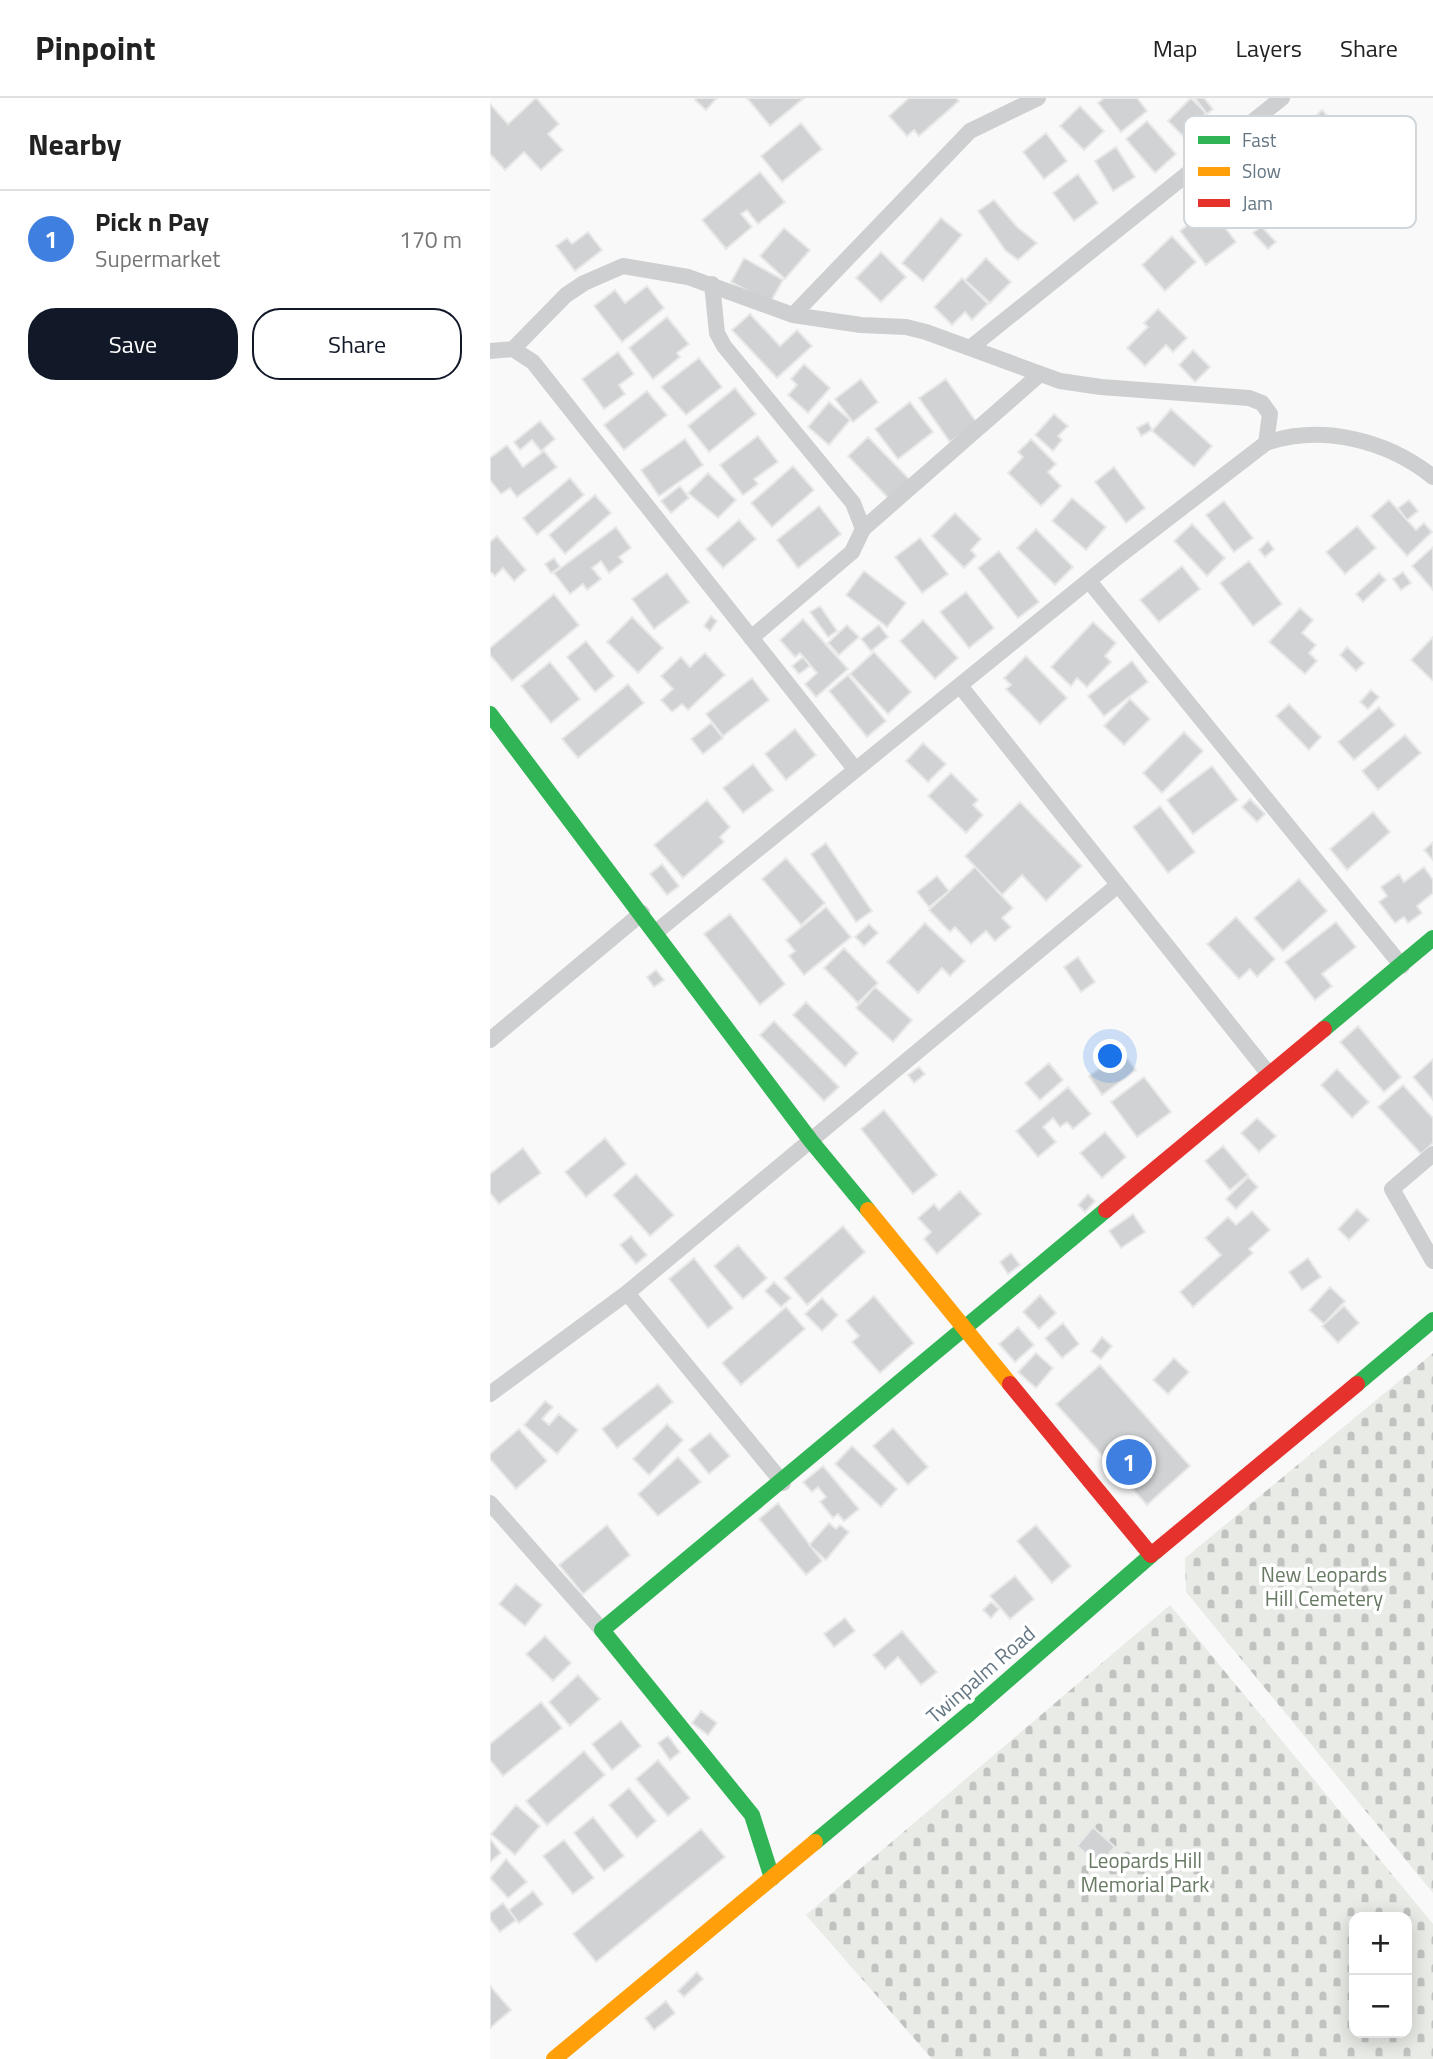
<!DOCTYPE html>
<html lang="en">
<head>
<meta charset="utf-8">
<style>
	body { margin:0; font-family:"Titillium Web",sans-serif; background:#f6f6f6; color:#222 }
	.controls { position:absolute; right:21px; bottom:21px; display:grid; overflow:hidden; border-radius:14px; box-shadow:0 4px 18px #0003 }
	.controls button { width:63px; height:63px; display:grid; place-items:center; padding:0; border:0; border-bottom:2px solid #e0e0e0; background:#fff; color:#222; font:35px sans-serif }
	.you { position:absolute; left:621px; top:959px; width:24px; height:24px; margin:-18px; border:5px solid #fff; border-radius:50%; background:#1a73e8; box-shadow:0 0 0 10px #1a73e833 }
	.badge { display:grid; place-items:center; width:46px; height:46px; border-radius:50%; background:#111827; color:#fff; font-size:23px; font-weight:700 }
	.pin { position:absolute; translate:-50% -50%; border:4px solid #fff; box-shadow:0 2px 7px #0006 }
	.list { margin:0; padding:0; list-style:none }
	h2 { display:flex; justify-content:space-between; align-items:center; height:91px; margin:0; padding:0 28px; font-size:30px }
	h2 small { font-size:23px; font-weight:400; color:#767676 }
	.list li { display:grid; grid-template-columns:46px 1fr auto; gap:21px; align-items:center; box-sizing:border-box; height:98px; padding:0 28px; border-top:2px solid #e0e0e0 }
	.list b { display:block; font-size:26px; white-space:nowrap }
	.list p { margin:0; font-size:23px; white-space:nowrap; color:#767676 }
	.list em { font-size:23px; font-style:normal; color:#767676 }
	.actions { display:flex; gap:14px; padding:21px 28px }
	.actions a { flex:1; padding:16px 0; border:2px solid #111827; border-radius:28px; text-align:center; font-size:24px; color:#111827 }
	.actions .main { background:#111827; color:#fff }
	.map { position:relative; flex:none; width:943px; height:1961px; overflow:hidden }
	header { display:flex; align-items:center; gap:42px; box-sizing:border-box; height:98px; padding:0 35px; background:#fff; border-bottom:2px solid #e0e0e0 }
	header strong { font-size:33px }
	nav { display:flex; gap:38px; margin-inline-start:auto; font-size:24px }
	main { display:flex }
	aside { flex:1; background:#fff }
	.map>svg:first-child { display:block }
</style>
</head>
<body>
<header>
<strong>Pinpoint</strong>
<nav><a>Map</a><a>Layers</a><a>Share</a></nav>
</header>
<main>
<aside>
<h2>Nearby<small></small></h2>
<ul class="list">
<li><span class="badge" style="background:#3f7fe0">1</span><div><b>Pick n Pay</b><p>Supermarket</p></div><em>170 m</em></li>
</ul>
<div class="actions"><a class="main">Save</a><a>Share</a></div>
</aside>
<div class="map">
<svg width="943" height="1961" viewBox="0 0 943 1961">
	<defs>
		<pattern id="cemetery-stones" width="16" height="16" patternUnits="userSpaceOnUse" patternTransform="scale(1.75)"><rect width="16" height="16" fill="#e8ebe6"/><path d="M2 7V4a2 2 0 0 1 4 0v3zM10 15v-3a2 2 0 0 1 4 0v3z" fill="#c0c3c0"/></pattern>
	</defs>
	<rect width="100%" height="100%" fill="#f9f9f9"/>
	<!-- cemetery -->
	<path fill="url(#cemetery-stones)" fill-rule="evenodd" d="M943,1255V1795L696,1494L695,1460Z
		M680,1507L943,1826V1961H442L316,1817ZM864,1819H917V1935H864Z"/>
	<!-- building -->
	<path fill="#d0d2d3" stroke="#e8e8e8" stroke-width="2" d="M46,0L69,26L58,36L73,52L51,72L34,54L15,72L0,56V6L18,26Z
		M207,0H227L216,12L205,2Z
		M257,0H314L280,28Z
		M419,0H466L469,3L429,38L424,32L417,38L399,18Z
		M614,0H647L657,13L631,34L608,5Z
		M701,0L716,15L693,38L678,23Z
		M705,0H714L723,11L717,16Z
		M590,8L614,33L594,52L570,28Z
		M832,12L858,40L820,77L794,49Z
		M657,23L686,56L665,75L636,41Z
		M311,25L332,51L292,84L271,58Z
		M556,35L577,63L554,81L533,54Z
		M626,49L645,79L623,93L605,63Z
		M270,74L295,104L268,126L257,112L251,116L262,129L236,151L212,122Z
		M588,76L608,105L584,123L563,95Z
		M504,102L527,129L547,145L528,162L515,152L488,113Z
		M720,110L746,144L716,167L690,133Z
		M451,120L472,137L433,183L412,165Z
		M771,128L786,144L778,151L763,135Z
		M294,130L320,152L295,181L270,158Z
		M98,134L112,152L85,173L66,148L77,140L82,146Z
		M682,138L706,164L675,193L652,167Z
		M391,154L416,179L391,204L366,180Z
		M254,160L293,182L280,205L241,184Z
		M496,160L521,184L500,205L475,182Z
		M472,180L498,206L482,222L475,214L462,227L444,209Z
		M157,188L174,210L132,244L104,208L125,192L135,205Z
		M668,211L697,240L683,254L676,247L655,268L637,250L658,229L654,225Z
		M260,216L290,248L307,232L322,248L287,280L242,232Z
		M177,219L199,246L187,255L190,259L163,281L139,250Z
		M703,252L720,269L705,284L689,267Z
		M128,254L144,276L129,287L135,296L114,311L92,281Z
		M209,260L232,289L196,317L171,289Z
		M314,266L340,290L318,315L298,297L307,287L301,281Z
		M371,281L388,304L363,324L345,301Z
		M456,281L487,325L460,344L429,300Z
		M245,290L266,316L219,354L198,328Z
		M157,293L177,317L134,352L114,327Z
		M339,304L360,322L339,347L318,329Z
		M420,304L443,334L408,361L385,331Z
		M681,311L722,348L704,369L662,333Z
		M564,316L578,328L568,338L572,342L563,353L545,337Z
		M50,323L65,341L51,353L42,342L30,352L24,344Z
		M658,324L662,332L651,338L647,330Z
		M268,338L288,364L264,381L268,386L253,397L230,367Z
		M378,339L421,383L401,403L358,358Z
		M195,341L213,367L169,398L151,372Z
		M541,341L566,366L558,374L571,388L551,408L518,375L533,359L528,354Z
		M17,347L33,369L54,353L67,369L27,399L20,390L11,396L0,382V360Z
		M303,368L324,392L282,429L261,405Z
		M624,369L655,410L636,425L605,384Z
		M218,375L246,402L228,420L198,395Z
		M80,380L94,397L47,437L33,420Z
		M190,388L199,400L181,415L171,403Z
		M105,397L121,415L75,456L59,437Z
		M582,400L616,429L596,452L562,423Z
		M899,402L926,432L934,425L942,434L917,458L881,418Z
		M919,402L928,413L917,422L908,410Z
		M734,403L763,440L744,454L716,417Z
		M329,408L351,436L308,470L287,442Z
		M465,415L491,441L481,452L486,458L474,470L442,438Z
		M249,422L266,441L233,470L216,451Z
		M702,426L735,460L717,478L684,443Z
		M867,428L886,450L855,476L836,454Z
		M126,429L141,450L129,459L133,464L119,475L111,463L102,470L111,481L97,492L93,486L80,496L64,475Z
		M546,431L583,469L565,487L527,450Z
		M7,438L36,472L24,483L13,470L5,478L0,473V444Z
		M430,440L458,476L432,495L405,459Z
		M778,443L784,451L775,459L769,452Z
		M943,449V492L922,468Z
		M509,453L549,504L528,520L488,470Z
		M64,460L70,469L61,475L55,466Z
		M759,463L792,506L763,528L730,485Z
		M692,468L710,491L669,524L650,502Z
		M374,473L416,505L397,529L356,497Z
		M913,474L921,485L911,492L903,481Z
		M177,475L199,504L164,531L142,501Z
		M889,475L896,482L873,504L866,496Z
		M476,494L504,530L479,550L450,514Z
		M64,496L89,527L22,583L0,557V550Z
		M330,508L347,533L338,539L320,514Z
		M810,510L823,522L812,535L826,547L819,555L827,563L815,576L779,544Z
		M221,518L227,523L220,533L214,528Z
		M142,519L173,550L148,575L117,544Z
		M313,521L358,571L326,599L315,586L327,575L310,555L305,559L290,542Z
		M433,522L468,560L445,581L410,543Z
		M603,524L626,545L615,558L621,564L597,589L587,580L581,588L561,569Z
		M357,527L369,539L349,557L338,545Z
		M389,527L398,539L381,553L371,541Z
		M943,539V581L942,582L921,562Z
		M96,543L124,578L105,594L77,559Z
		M857,549L874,565L866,573L850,557Z
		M384,554L421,594L398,616L360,576Z
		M215,555L235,577L198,612L192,606L182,614L171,602L183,591L171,578L191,559L200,569Z
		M536,558L577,600L550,626L516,591L521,587L514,580Z
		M313,559L320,568L309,576L302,568Z
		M642,563L658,584L614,618L598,598Z
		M60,564L90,601L61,625L31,588Z
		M358,577L396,623L377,639L339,593Z
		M262,580L279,602L233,638L216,616Z
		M138,586L154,605L88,660L72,641Z
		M881,592L889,599L878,611L870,604Z
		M640,601L660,621L634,647L614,628Z
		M799,606L831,639L819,652L786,618Z
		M889,609L905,627L864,662L848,644Z
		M221,625L233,640L213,656L201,641Z
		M305,631L326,657L296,682L275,656Z
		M694,634L713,653L672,695L653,675Z
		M915,637L931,655L888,692L872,673Z
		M433,645L456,666L438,684L416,663Z
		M263,666L283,692L253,715L233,690Z
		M722,668L748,702L703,736L677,702Z
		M461,675L488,702L483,707L493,717L476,735L438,698Z
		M760,701L775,716L767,724L752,709Z
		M217,702L240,729L230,739L234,744L193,780L164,747Z
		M530,704L592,768L556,803L532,777L512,797L475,758Z
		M670,708L705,754L678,775L643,729Z
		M883,714L900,734L857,772L840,751Z
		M943,744V762L934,752Z
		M336,745L382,813L366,824L321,756Z
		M296,760L335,805L311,827L272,781Z
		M172,766L189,788L177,797L160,776Z
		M485,769L523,810L512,820L521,829L505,843L496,833L481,846L465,829L460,834L439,812Z
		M934,769L943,782V795L927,808L932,815L918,825L914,819L905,825L889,804L897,798L891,789L909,776L914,784Z
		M447,778L459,793L439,809L427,794Z
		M809,781L837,813L793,853L764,820Z
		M336,809L361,839L314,877L299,858L305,853L296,842Z
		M240,816L295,886L270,907L214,836Z
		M746,819L785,861L767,879L760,871L749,881L717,846Z
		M846,824L866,849L832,876L842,888L825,902L795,864Z
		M435,825L475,863L460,878L452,870L428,895L397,864Z
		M379,826L388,835L374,848L365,839Z
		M354,850L388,885L368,905L334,870Z
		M588,859L605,884L591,894L574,869Z
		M166,872L174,882L164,889L157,879Z
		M385,889L422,922L403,944L366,910Z
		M316,904L368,955L355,969L303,917Z
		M284,923L349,989L334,1003L270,937Z
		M868,928L911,979L894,994L850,944Z
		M632,954L646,972L612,997L599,978Z
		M943,961V1002L923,979Z
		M559,965L573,982L550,1002L535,985Z
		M429,969L435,976L424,985L418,977Z
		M847,971L879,1004L862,1020L831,987Z
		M654,979L681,1014L647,1039L621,1004Z
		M913,987L943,1020V1045L931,1056L888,1009Z
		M578,989L601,1016L583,1031L577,1024L570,1029L563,1020L553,1029L566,1044L548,1059L526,1033Z
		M394,1012L447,1077L423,1096L371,1031Z
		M767,1020L786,1038L769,1054L751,1035Z
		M615,1034L636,1059L612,1080L590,1055Z
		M115,1040L136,1066L96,1099L75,1074Z
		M733,1048L758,1077L740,1092L715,1063Z
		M33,1050L51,1075L9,1106L0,1095V1076Z
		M146,1076L184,1117L160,1138L123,1097Z
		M758,1079L768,1089L746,1111L736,1101Z
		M470,1093L491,1116L447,1156L434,1141L441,1134L428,1120L444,1106L449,1112Z
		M598,1096L605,1103L595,1114L588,1107Z
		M867,1111L879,1122L859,1142L848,1131Z
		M762,1113L780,1132L759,1151L763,1155L703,1209L690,1194L731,1157L715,1140L738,1119L746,1127Z
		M643,1116L655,1134L631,1150L619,1133Z
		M353,1128L375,1154L317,1207L294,1180Z
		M141,1138L157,1157L146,1166L130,1147Z
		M248,1147L277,1180L253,1201L224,1168Z
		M521,1155L530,1167L518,1176L510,1164Z
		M204,1160L243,1210L218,1230L179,1181Z
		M818,1160L831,1179L812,1192L799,1174Z
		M284,1184L301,1200L291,1209L275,1193Z
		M840,1189L855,1203L834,1226L819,1212Z
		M550,1197L566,1215L549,1231L533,1214Z
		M384,1198L424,1245L390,1275L362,1244L369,1238L356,1223Z
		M332,1200L348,1217L332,1233L315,1216Z
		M854,1208L869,1225L848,1245L832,1228Z
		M296,1209L315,1231L251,1287L232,1265Z
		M573,1225L589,1246L572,1260L555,1240Z
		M528,1229L544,1247L525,1264L509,1246Z
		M612,1239L622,1248L611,1261L601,1253Z
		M546,1255L563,1270L546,1290L528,1274Z
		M684,1260L699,1274L678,1296L663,1282Z
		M610,1267L700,1368L657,1407L566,1306Z
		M168,1286L183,1304L127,1350L112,1331Z
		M55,1303L63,1309L52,1321L59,1327L69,1316L88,1332L67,1356L34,1327Z
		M177,1326L193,1342L159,1377L143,1361Z
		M403,1330L438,1369L418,1387L383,1348Z
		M29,1331L57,1363L26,1391L0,1361V1356Z
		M220,1335L240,1358L219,1376L199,1352Z
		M362,1348L407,1391L391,1409L345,1366Z
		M188,1359L211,1384L168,1418L148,1396Z
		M333,1368L369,1411L354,1423L348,1416L343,1420L330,1404L336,1399L328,1389L322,1394L313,1384Z
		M288,1405L332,1463L316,1477L269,1421Z
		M339,1425L346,1431L350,1427L359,1434L336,1462L319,1447Z
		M117,1427L140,1457L93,1496L69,1467Z
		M546,1427L581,1468L562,1485L527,1443Z
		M525,1478L544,1501L520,1521L500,1498Z
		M26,1486L52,1507L35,1528L9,1506Z
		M501,1504L509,1511L501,1520L493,1512Z
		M355,1520L365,1533L344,1549L334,1536Z
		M412,1533L447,1574L431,1587L408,1559L395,1571L383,1557Z
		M55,1538L81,1565L63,1583L36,1556Z
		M88,1577L110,1601L80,1628L59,1604Z
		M51,1604L72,1630L13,1678L0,1662V1646Z
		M211,1613L227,1625L218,1637L202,1625Z
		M131,1623L151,1648L122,1672L102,1646Z
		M178,1638L190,1654L180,1662L168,1645Z
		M94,1653L115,1677L57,1727L36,1703Z
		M168,1662L200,1700L178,1718L146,1681Z
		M139,1690L166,1723L147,1740L119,1707Z
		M26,1707L50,1728L25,1757L1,1736Z
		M103,1719L134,1758L114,1773L84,1735Z
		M603,1729L625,1749L609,1767L587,1748Z
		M211,1731L235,1759L106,1864L83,1836Z
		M1,1742L11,1755L0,1764V1743Z
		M74,1742L104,1780L83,1796L53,1758Z
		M16,1761L37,1784L18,1800L0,1780Z
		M43,1793L53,1806L29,1825L19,1812Z
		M13,1805L26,1822L10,1834L0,1821V1815Z
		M207,1874L213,1881L194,1899L188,1893Z
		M0,1888L21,1912L0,1930Z
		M176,1903L185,1915L164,1932L155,1920Z"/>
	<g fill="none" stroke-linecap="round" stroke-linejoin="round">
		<!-- street -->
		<path stroke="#cecfd0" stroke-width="16" d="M222,186L227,235L234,248L363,405L373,431L362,454L261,540
			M303,217L480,33L548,0
			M480,250L792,0
			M23,251L76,197L94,185L133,168L198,179L303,217L371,227L416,229L436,234L570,283L611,289L759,300L772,305L780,316L776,345
			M0,253L23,251L43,264L365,671
			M373,431L550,276
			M599,483L912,868
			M471,589L778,975
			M166,834L624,462L776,345C832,326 897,342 943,379
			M0,942L152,815
			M943,1056L902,1091L943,1163
			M137,1195L293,1385
			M0,1296L137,1195L628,787
			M0,1405L112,1532"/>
		<!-- fast -->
		<path stroke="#30b455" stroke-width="16" d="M0,616L321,1043L378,1112
			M834,931L943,840
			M867,1286L943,1222
			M325,1744L480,1615L666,1453
			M282,1780L262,1717L112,1532L616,1112"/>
		<!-- slow -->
		<path stroke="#ff9f0a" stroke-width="16" d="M378,1112L520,1286
			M64,1961L325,1744"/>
		<!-- jam -->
		<path stroke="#e5322d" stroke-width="16" d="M616,1112L834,931
			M520,1286L661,1457
			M666,1453L867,1286"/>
	</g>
	<g text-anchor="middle" stroke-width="7" stroke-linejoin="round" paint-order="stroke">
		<!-- park labels -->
		<g font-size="21" fill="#687a64" stroke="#fff">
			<text x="834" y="1484">New Leopards<tspan x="834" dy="24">Hill Cemetery</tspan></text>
			<text x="655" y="1770">Leopards Hill<tspan x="655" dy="24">Memorial Park</tspan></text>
		</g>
		<!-- street labels -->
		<g font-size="21" fill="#657683" stroke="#fff">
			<text transform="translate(491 1577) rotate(-41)" y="7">Twinpalm Road</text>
		</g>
	</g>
	<!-- legend -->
	<rect x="694" y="18" width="232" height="112" rx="10" fill="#fff" stroke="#d1d6da" stroke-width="2"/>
	<rect x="708" y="38" width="32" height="8" fill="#30b455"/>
	<rect x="708" y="69" width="32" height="9" fill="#ff9f0a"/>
	<rect x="708" y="101" width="32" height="8" fill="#e5322d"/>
	<g font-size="19" fill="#657683">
		<text x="752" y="49">Fast</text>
		<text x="752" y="80">Slow</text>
		<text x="752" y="112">Jam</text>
	</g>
</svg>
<div class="controls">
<button>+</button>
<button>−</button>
</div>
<div class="you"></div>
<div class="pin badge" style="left:639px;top:1364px;background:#3f7fe0">1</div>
</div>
</main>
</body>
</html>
